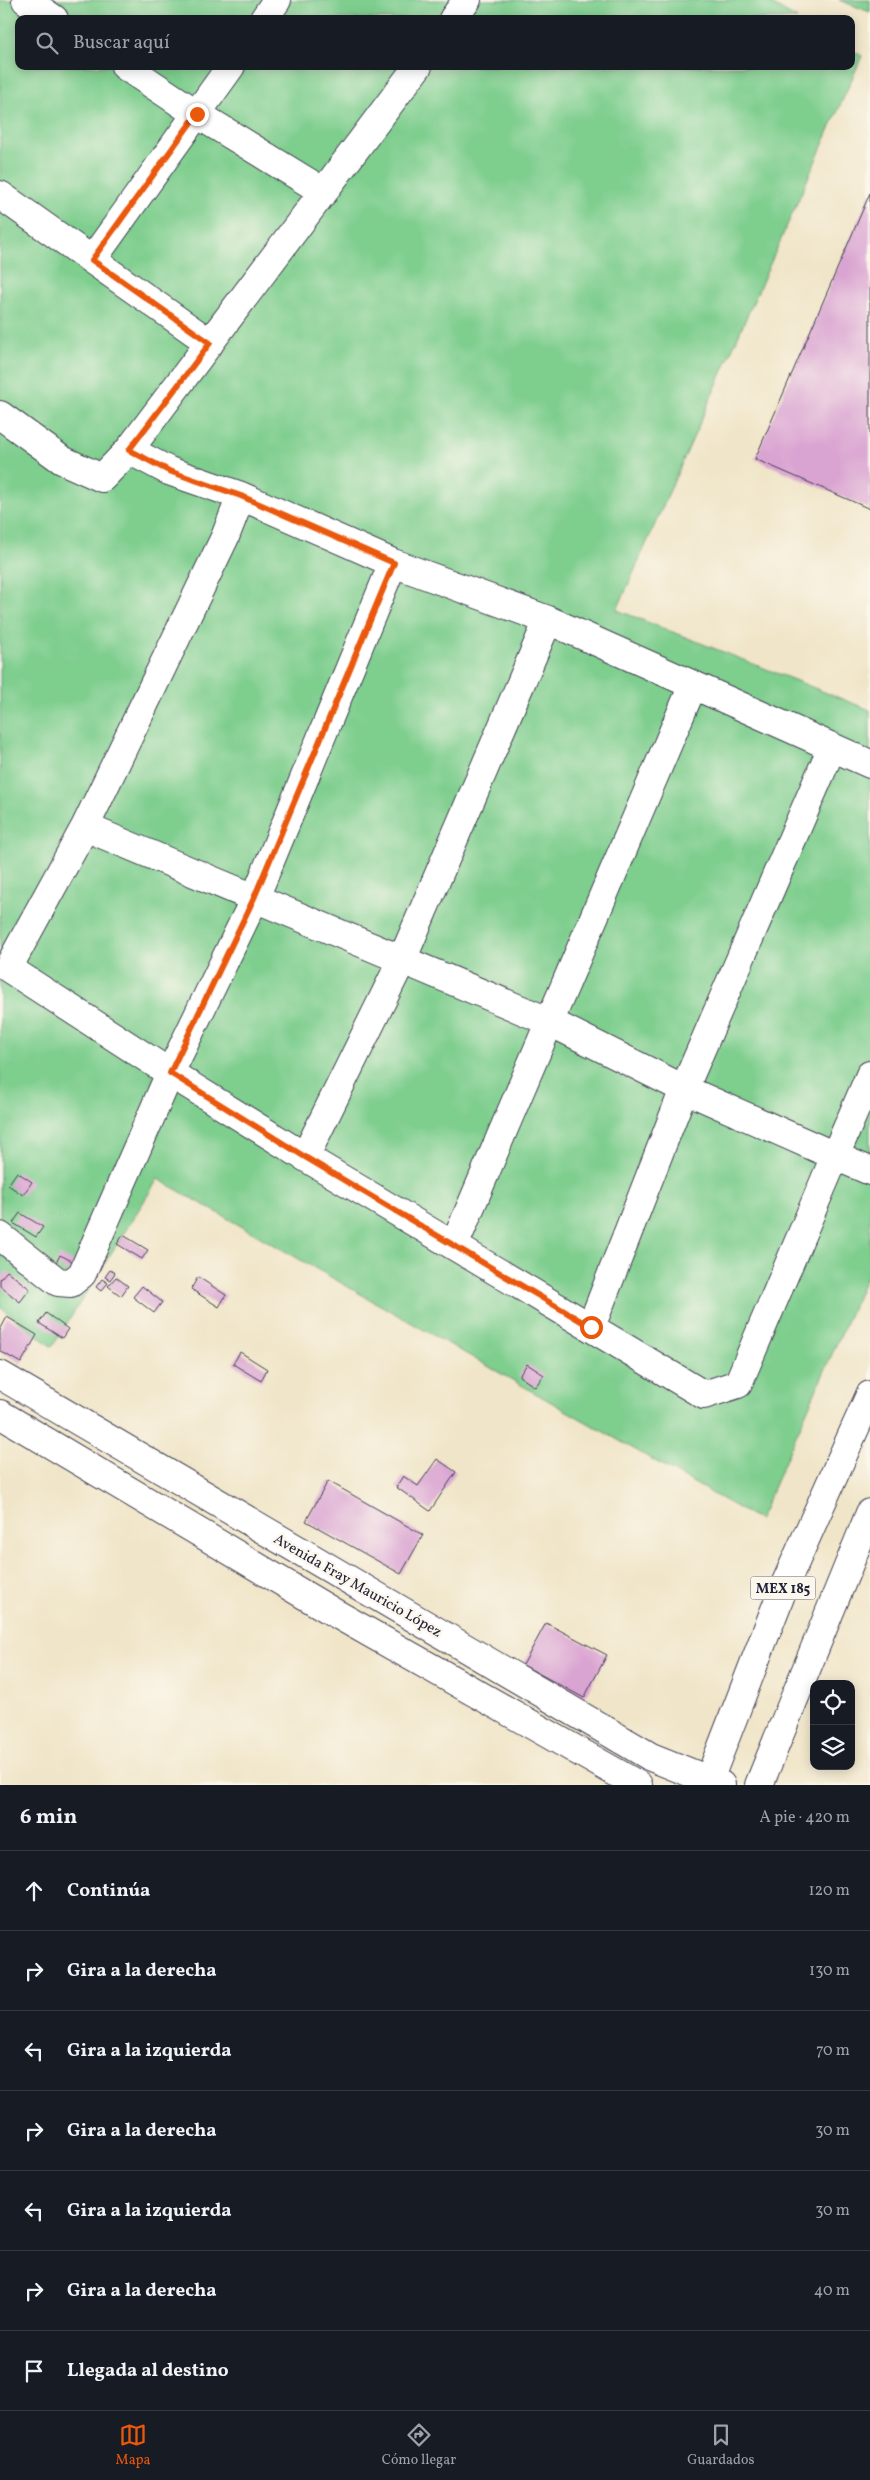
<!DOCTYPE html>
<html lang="es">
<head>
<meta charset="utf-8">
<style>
	body { margin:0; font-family:Vollkorn,serif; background:#242831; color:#f1f3f6 }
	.controls { position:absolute; right:15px; bottom:15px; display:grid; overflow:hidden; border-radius:10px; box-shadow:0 2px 12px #0003 }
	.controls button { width:45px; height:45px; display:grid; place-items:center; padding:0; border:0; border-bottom:1px solid #363941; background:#171b24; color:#f1f3f6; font:25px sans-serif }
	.stop { position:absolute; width:15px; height:15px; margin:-11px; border:4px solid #ea580c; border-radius:50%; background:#fff }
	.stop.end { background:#ea580c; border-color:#fff; box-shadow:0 1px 5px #0008 }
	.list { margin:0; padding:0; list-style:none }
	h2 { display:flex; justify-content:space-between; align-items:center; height:65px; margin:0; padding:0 20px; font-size:21px }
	h2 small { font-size:16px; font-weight:400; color:#9ea1a6 }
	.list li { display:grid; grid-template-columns:32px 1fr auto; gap:15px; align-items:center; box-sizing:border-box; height:80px; padding:0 20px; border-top:1px solid #363941 }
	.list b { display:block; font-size:19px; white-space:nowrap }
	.list em { font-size:16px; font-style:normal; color:#9ea1a6 }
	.icon { flex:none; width:28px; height:28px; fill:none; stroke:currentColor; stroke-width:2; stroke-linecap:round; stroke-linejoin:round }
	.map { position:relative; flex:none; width:870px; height:1785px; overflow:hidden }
	.search { position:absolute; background:#171b24; box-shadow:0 2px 12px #0003; left:15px; right:15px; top:15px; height:55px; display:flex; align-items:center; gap:12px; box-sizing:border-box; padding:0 18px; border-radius:10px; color:#9ea1a6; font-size:19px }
	.sheet { height:625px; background:#171b24 }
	nav { display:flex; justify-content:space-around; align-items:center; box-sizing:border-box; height:70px; border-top:1px solid #363941; background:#171b24; font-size:14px; color:#9ea1a6 }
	nav a { display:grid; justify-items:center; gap:2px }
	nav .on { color:#ea580c }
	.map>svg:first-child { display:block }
</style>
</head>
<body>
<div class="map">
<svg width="870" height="1785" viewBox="0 0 870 1785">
	<rect width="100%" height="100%" fill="#fbf7ec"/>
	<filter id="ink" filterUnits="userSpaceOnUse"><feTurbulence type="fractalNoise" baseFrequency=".02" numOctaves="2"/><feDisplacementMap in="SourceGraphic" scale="10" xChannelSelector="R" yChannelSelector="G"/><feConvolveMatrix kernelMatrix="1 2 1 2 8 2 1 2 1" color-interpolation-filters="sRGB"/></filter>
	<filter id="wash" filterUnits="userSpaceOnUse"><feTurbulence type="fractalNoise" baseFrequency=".0096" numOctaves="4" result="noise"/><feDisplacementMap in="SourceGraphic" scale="20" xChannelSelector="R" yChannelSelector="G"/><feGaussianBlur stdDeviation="1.12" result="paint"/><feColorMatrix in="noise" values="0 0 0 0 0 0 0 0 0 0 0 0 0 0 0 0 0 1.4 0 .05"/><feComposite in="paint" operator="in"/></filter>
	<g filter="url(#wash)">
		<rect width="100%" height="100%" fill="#f0e5c8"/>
		<!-- green -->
		<path fill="#7ece8e" stroke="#507864" d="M0,0H765L797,19H19V66H851V50L862,56L617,610L870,710V1268L759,1520L158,1179L52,1347L0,1307Z
			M839,0H870V12Z"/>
		<g id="blocks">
			<!-- building -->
			<path fill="#daa4d2" d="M870,193V509L755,459Z
				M17,1172L32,1182L23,1195L8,1185Z
				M20,1213L43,1227L36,1237L13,1223Z
				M123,1235L148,1250L142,1259L117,1244Z
				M60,1255L78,1264L73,1274L55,1265Z
				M110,1270L115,1273L110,1280L105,1277Z
				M7,1271L30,1289L20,1302L0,1286V1279Z
				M116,1277L128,1286L121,1296L108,1286Z
				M198,1277L226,1295L219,1307L191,1289Z
				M102,1279L108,1283L101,1291L96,1287Z
				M142,1286L162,1302L154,1313L133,1297Z
				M46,1313L68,1329L62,1338L39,1323Z
				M7,1317L37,1335L21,1363L0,1351V1330Z
				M240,1352L267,1369L261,1381L233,1364Z
				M527,1364L544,1375L535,1387L519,1376Z
				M437,1459L456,1472L430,1511L396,1487L403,1476L418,1486Z
				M328,1481L423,1535L401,1574L306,1521Z
				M546,1623L607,1655L584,1698L523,1665Z"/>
		</g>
	</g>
	<g filter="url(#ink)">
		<use href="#blocks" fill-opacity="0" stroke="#413f50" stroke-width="1"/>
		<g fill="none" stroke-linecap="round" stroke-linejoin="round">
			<!-- minor casing -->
			<g stroke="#413f50" stroke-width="30">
				<path id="minor" d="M26,0L54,19
					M264,19L277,0
					M453,19L467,0
					M125,66L197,114L324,192
					M0,195L92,260L231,66
					M92,260L210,343
					M0,415L62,460L102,478L129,450L418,66
					M129,450L169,471L241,496L393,563L548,620L870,764
					M241,496L225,537L85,827L548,1021L684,1089L835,1156L870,1075
					M85,827L8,968L170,1073L305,1157L704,1395L738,1384L835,1156L870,1171
					M305,1157L402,960L548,620
					M0,1236L58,1282L71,1283L82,1274L170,1073L255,898L393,563
					M454,1246L693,685
					M591,1327L684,1089L832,747"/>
			</g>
			<!-- tertiary casing -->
			<g stroke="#413f50" stroke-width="30">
				<path id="tertiary" d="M0,1375L651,1757L721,1785
					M0,1414L333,1612L638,1785"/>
			</g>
			<!-- primary casing -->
			<g stroke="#413f50" stroke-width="30">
				<path id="primary" d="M707,1785L783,1589L870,1395
					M759,1785L870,1513"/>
			</g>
			<!-- minor -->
			<use href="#minor" stroke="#fff" stroke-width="28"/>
			<!-- tertiary -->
			<use href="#tertiary" stroke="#fff" stroke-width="28"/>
			<!-- primary -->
			<use href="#primary" stroke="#fff" stroke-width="28"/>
		</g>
	</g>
	<g fill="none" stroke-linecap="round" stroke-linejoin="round" filter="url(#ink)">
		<!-- route -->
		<path stroke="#ea580c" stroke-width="6" d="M197,114L92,260L210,343L129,450L169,471L241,496L394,563L254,898L170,1073L305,1157L591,1327"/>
	</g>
	<g text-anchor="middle" stroke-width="5" stroke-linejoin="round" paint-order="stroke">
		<!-- shield labels -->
		<rect fill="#fbf7ec" stroke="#636270" stroke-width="1" x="750.5" y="1576.5" width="65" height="23" rx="4"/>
		<g font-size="14" font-weight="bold" fill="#22223b">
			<text x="783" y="1593">MEX 185</text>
		</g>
		<!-- street labels -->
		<g font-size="15" fill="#22223b" stroke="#fbf7ec">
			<text transform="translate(358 1585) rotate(30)" y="5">Avenida Fray Mauricio López</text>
		</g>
	</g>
</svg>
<div class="controls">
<button><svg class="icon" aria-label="locate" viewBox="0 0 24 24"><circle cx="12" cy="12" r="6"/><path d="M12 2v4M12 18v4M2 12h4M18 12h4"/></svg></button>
<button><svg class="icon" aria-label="layers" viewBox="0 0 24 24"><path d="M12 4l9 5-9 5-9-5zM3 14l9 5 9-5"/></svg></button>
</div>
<div class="stop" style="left:591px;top:1327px"></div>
<div class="stop end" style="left:197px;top:114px"></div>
<div class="search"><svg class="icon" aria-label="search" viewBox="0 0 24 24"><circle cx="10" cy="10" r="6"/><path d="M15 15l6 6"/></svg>Buscar aquí</div>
</div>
<section class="sheet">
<h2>6 min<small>A pie · 420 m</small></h2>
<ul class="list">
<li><svg class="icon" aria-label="ahead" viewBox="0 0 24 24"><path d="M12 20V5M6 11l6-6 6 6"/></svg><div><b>Continúa</b></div><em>120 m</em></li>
<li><svg class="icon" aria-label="right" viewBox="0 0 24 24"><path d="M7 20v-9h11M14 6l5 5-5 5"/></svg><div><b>Gira a la derecha</b></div><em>130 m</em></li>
<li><svg class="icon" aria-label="left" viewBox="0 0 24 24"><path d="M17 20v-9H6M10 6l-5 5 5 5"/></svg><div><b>Gira a la izquierda</b></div><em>70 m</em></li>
<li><svg class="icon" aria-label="right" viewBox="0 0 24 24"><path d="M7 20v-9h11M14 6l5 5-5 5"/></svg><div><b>Gira a la derecha</b></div><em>30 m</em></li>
<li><svg class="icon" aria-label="left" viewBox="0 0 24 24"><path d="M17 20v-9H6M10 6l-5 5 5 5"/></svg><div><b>Gira a la izquierda</b></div><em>30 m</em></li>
<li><svg class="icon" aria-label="right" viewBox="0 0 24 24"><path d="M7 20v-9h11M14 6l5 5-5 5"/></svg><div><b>Gira a la derecha</b></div><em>40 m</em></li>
<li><svg class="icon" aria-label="arrive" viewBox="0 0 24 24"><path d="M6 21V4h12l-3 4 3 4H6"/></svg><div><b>Llegada al destino</b></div></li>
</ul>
</section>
<nav>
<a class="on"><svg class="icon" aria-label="map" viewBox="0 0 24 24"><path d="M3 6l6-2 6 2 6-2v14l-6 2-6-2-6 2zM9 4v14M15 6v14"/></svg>Mapa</a>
<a><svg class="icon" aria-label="directions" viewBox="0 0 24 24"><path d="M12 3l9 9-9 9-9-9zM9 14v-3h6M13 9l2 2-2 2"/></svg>Cómo llegar</a>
<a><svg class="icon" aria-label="saved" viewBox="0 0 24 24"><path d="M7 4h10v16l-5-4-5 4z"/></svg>Guardados</a>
</nav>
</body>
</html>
